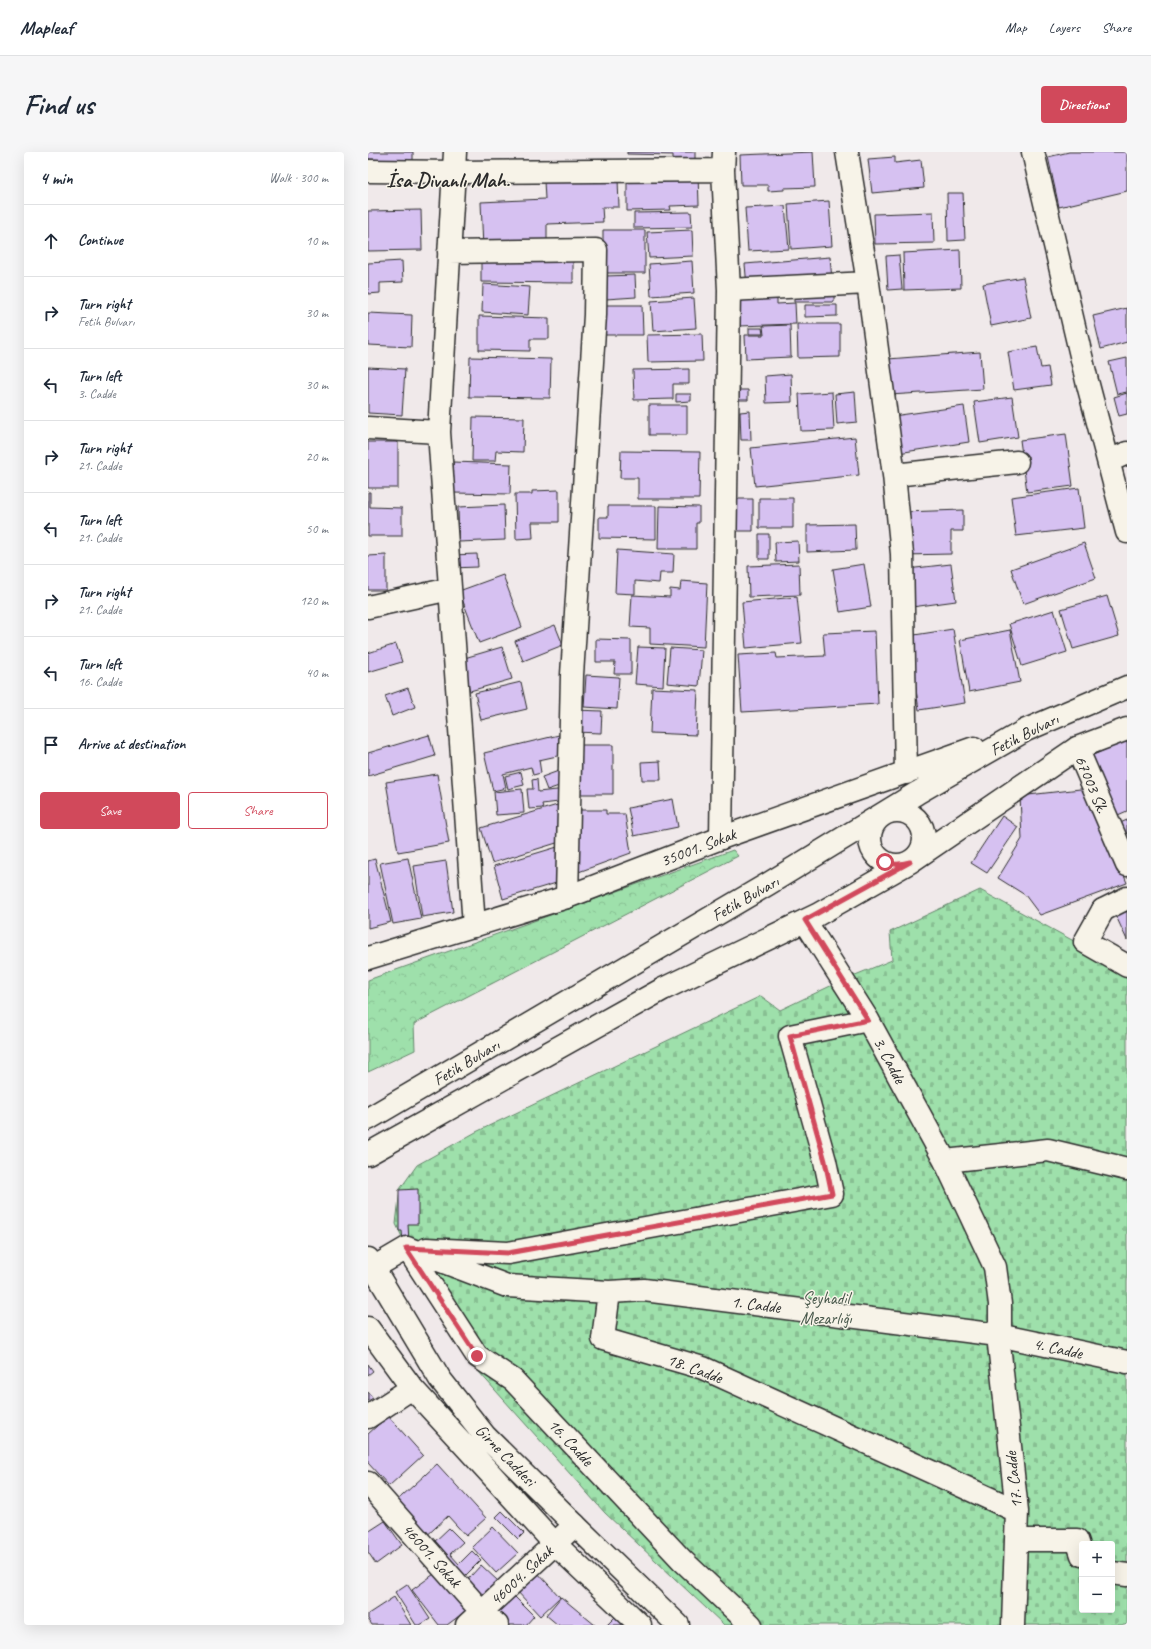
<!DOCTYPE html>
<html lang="en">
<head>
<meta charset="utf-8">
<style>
	body { margin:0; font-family:Caveat,sans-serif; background:#f6f6f7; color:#1f2937 }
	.controls { position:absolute; right:12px; bottom:12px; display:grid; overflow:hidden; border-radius:4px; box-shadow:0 4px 16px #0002 }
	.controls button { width:36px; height:36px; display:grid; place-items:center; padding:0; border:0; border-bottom:1px solid #e0e1e3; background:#fff; color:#1f2937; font:20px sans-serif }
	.stop { position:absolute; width:12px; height:12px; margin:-9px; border:3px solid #d1495b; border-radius:50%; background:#fff }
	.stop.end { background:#d1495b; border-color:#fff; box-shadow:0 1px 4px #0008 }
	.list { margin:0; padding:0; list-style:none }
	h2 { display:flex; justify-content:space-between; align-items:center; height:52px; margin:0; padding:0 16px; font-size:17px }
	h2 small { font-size:13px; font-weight:400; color:#747a83 }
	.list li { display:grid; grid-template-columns:26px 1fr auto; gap:12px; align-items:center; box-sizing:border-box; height:72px; padding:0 16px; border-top:1px solid #e0e1e3 }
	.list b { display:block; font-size:15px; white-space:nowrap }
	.list p { margin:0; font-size:13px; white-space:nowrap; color:#747a83 }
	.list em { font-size:13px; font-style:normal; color:#747a83 }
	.actions { display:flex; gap:8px; padding:12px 16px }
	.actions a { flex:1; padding:9px 0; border:1px solid #d1495b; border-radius:4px; text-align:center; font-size:14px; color:#d1495b }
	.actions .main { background:#d1495b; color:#fff }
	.icon { flex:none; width:22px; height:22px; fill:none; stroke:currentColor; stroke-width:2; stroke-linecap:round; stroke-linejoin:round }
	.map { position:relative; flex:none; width:759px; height:1473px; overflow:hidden; border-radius:4px }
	header { display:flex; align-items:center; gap:24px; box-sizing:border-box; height:56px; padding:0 20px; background:#fff; border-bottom:1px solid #e0e1e3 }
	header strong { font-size:19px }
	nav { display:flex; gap:22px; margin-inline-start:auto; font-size:14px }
	.intro { display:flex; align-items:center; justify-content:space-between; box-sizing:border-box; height:96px; padding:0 24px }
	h1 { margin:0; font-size:28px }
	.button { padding:10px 18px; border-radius:4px; background:#d1495b; color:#fff; font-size:14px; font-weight:700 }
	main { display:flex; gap:24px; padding:0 24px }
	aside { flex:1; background:#fff; border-radius:4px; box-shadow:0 4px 16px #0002 }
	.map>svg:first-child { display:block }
</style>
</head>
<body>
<header>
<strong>Mapleaf</strong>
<nav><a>Map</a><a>Layers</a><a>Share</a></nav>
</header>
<div class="intro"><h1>Find us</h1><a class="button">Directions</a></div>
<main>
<aside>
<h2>4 min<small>Walk · 300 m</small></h2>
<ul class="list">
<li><svg class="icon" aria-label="ahead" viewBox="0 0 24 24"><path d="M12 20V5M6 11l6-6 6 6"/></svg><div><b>Continue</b></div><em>10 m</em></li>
<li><svg class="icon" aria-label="right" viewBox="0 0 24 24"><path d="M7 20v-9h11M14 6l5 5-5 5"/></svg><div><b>Turn right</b><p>Fetih Bulvarı</p></div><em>30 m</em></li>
<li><svg class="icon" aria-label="left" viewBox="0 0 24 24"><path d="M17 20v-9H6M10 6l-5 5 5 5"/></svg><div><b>Turn left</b><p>3. Cadde</p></div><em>30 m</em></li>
<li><svg class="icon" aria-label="right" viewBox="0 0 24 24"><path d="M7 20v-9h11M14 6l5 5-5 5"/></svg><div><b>Turn right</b><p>21. Cadde</p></div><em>20 m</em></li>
<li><svg class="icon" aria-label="left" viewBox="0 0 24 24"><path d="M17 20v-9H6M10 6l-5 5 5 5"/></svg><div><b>Turn left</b><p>21. Cadde</p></div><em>50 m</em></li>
<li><svg class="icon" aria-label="right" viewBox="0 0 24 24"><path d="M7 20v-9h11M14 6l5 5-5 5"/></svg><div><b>Turn right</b><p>21. Cadde</p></div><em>120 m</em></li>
<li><svg class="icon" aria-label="left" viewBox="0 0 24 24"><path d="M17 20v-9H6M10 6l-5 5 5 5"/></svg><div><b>Turn left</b><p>16. Cadde</p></div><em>40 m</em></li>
<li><svg class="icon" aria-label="arrive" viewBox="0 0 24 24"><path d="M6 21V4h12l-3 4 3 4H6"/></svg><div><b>Arrive at destination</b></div></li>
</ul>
<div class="actions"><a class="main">Save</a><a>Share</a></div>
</aside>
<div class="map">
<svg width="759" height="1473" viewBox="0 0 759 1473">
	<defs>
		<pattern id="cemetery-stones" width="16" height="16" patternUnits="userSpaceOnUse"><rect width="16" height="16" fill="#9ee0ab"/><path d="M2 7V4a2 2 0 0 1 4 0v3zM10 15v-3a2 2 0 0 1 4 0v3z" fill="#88c093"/></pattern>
		<pattern id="park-crowns" width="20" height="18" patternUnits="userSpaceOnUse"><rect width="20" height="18" fill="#9ee0ab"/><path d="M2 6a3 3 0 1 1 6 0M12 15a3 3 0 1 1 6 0" fill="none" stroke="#88c093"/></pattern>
	</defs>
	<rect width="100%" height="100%" fill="#f0e9ea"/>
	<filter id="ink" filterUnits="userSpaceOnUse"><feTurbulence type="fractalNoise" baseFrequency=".025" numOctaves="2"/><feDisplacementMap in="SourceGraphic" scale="8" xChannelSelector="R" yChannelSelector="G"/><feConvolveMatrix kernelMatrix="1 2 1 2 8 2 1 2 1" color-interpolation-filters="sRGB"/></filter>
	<g filter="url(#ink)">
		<!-- cemetery -->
		<path fill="url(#cemetery-stones)" stroke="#64866b" fill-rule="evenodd" d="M612,738L759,818V1473H356L237,1361L102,1210L72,1168L49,1132L39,1096L28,1072L32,1037L49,1013L108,980L393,844L412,858L475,828L524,808L522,780ZM714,1392H744V1458H714Z"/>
		<!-- park -->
		<path fill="url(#park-crowns)" stroke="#64866b" d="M365,698L370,704L46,872L47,898L0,920V828Z"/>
		<!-- building -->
		<path fill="#d6c1f1" stroke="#2b2b2b" d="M0,0H45V9L0,7Z
			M259,0H327V14L305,13V3L259,2Z
			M445,0L447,35L416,36V38L400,39V33H373L372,3Z
			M701,0H759V39L691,55L680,5Z
			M527,5V11L553,8L556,36L504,41L500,7Z
			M330,22L331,53L302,54L303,58L259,59V24Z
			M250,27L251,55H234L235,70L179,72V94L115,96L113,50L177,47L176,29Z
			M579,41H595L597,88L580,89Z
			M461,49L464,94L423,97L420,52Z
			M417,54L421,97L380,99L377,56Z
			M53,58L54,98L0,99V59Z
			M323,60L324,75L266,76V61Z
			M565,60L566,91L507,92L506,62Z
			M235,78H277V121H235Z
			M324,78L325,104L281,106L279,80Z
			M592,98L593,136L536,138L535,101Z
			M113,102L205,103V131L113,130Z
			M531,103L534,137L520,138L518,104Z
			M462,105L464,128L379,135L377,112Z
			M34,109L35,130L12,131V141L0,142V111Z
			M324,109L326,141L283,144L281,112Z
			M267,123L268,145L238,147L237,124Z
			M655,125L663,166L623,174L615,132Z
			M115,132L162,135L160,163L114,160Z
			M466,135V150H426V136Z
			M409,138V152L427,151L428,172L371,174L370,139Z
			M326,146L328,176L285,179L283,149Z
			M234,153H274L275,183H235Z
			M437,153H469V164L437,165Z
			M759,156V190L733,197L725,164Z
			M0,161L44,163L43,195L0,193Z
			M111,164L181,166V187H162V199L111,198Z
			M429,172H472V205L430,206Z
			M422,173L423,205L378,207L377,183H396L395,174Z
			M381,176H394L395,182H381Z
			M334,182L335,209L280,210L279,183Z
			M669,195L673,216L680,215L683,233L646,238L640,200Z
			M612,200L615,237L522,243L520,207Z
			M102,205L183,207L182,246L101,245Z
			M759,206V240L749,242L741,210Z
			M0,215L37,217L34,263L0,261Z
			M321,217V232H305V247L266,248L265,218Z
			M423,222L424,250L398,251L397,224Z
			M370,238H380V248H370Z
			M464,240L466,278L433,279L431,242Z
			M487,240L489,270L469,272L467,242Z
			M759,241V262L751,264L746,245Z
			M308,242H323V249L308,250Z
			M644,245L650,285L612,291L606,250Z
			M281,253H319V283H281Z
			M596,254L601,290L530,301L525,264Z
			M382,259L383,288H373L372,260Z
			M105,265L156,266L155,300L128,299L127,309H104Z
			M698,282L705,334L659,340L652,288Z
			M487,285L491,323L387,334L383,296Z
			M0,290H30V336H0Z
			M253,299L332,300L331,347H270V326H252Z
			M85,310L143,312L142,342L85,341Z
			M711,336L716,376L648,384L643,345Z
			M191,338V370H164L165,386L148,387L147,342H164V339Z
			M0,340H2V355L34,356V384H0Z
			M391,346H425V376H391Z
			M360,347H385V379H360Z
			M136,353L137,388L91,390L90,355Z
			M240,354H288V387L231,386V365H240Z
			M291,354L331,355V371H328V397H290Z
			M595,358V379H583V402L536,403L535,360Z
			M487,372L488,398L439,400V373Z
			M391,382H401V407H391Z
			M430,389L431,409L408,410L407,390Z
			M716,391L728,426L655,452L643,417Z
			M249,398L306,402L305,421H292L291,431L267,429V442L247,441Z
			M109,402L110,415L83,416V403Z
			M18,403V438H0V404Z
			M431,412L432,443L381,445L380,414Z
			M496,412L503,455L472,460L465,417Z
			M583,412L588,449L544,455L539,417Z
			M135,423L154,475L111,491L91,439Z
			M313,429L339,431L336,495L282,492V476L262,475L264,443L302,445V437L312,438Z
			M739,444L751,484L705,497L693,457Z
			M429,445L434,491L378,496L374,450Z
			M686,458L699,500L654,514L641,472Z
			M187,473L195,493L155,509L147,489Z
			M585,477L597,551L551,558L540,484Z
			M642,478L652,530L601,540L592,488Z
			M507,479L510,552L374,560L370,503L408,501L409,506L457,504L455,481Z
			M228,487L263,488V522H246L247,510H228Z
			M28,492L34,510L0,520V501Z
			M134,495L144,527L102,539L93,507Z
			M270,495L297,496L295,534L267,532Z
			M302,496L334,498L331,534L299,531Z
			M218,523L251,525L249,557L216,555Z
			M153,530L159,557L113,568L107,541Z
			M40,536L47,555L24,564L17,544Z
			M284,536L330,538L328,583L282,581Z
			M207,558L234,559L233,581L206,580Z
			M61,583L67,604L0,624V601Z
			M191,583L198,602L171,608L173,621L165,623L163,615L135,622L138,636L125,639L116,601Z
			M759,588V659L743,666L716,607Z
			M206,593H245V642H205Z
			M292,609L293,628H274L273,610Z
			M196,617L200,631L179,638L174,625Z
			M153,620L156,633L140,637L137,624Z
			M69,622L81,691L30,700L18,630Z
			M169,627L170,640L198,637L199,649L174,652L175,656L161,657L159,637H165L164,628Z
			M721,636L759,731L672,763L657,743L630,726L654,687L652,644Z
			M154,637L156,661L128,663L126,640Z
			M305,647L310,675L266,684L260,656Z
			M196,651L195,689L124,711L113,676Z
			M206,658H238V662H257L263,701L205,722Z
			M634,664L650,675L619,721L603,711Z
			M759,668V692L750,672Z
			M196,693L195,729L135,747L126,714Z
			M40,706L53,767L25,772L12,711Z
			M7,707L23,770L0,776V709Z
			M78,709L85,760L54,765L46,714Z
			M759,759V788L748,764Z
			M50,1037V1072H40L41,1090H35L34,1079H31V1038Z
			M0,1212L5,1219L0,1223Z
			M0,1240L5,1246L0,1249Z
			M20,1264L55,1303L21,1334L0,1311V1282Z
			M69,1312L118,1366L98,1384L80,1364L54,1388L23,1354Z
			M134,1359L156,1381L150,1387L128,1365Z
			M17,1369L34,1393L8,1412L0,1400V1380Z
			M125,1375L150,1401L128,1421L104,1395Z
			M81,1376L95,1390L82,1402L91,1412L104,1399L113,1408L96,1425L64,1392Z
			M113,1413L131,1430L111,1452L93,1435Z
			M73,1417L102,1456L79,1473H71L44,1438Z
			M168,1419L192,1445L172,1464L148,1438Z
			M39,1432L62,1467L52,1473H48L27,1440Z
			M142,1440L166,1464L158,1473H140L125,1458Z
			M26,1445L43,1473H4L0,1467V1462Z
			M193,1445L227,1473H190L178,1463Z
			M252,1460L265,1473H239Z"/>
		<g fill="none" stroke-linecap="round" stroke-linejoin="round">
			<!-- street casing -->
			<g stroke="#2b2b2b" stroke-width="25">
				<path id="street" d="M87,0L71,280L106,774
					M479,0L500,131L526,323L534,402L538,621
					M665,0L719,229L759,380
					M0,19L86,20L355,18
					M81,100L228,98L227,163L204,523L199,745
					M361,138L500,131
					M0,276L71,280
					M741,309L759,301
					M526,323L649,310
					M0,455L82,437
					M709,596L759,713
					M353,686L361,138L355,18L356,0
					M735,758L759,746
					M437,769L500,868L577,1009L627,1115L632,1152V1175L630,1183L759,1210
					M577,1009L680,998L759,1017
					M39,1096L139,1134L241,1140L235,1187L335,1216L649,1359
					M39,1096L109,1204L145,1228L314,1408L383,1473
					M58,1097L140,1101L464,1042L457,1009L422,884L500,868
					M5,1116L39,1096
					M241,1140L276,1138L630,1183L649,1359L645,1473
					M0,1265L44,1236
					M0,1331L114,1460L129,1473
					M648,1388H709L714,1403
					M744,1421L759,1423
					M99,1473L207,1373"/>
			</g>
			<!-- secondary casing -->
			<g stroke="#2b2b2b" stroke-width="25">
				<path id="secondary" d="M502 686a27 27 0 1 1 54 0a27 27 0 1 1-54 0Z
					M735,758L717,790L759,814
					M0,806L199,745L353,686L606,596
					M0,967L400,732L549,641L658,578L759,535
					M0,1002L295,837L449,763L542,710L709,596L759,577
					M0,1107L72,1227L117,1284L207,1373L310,1473
					M0,1176L44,1236L186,1391L272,1473"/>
			</g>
			<!-- street -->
			<use href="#street" stroke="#f7f3e8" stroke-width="22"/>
			<!-- secondary -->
			<use href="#secondary" stroke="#f7f3e8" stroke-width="22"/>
		</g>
	</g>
	<g fill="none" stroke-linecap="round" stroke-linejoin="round" filter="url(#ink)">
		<!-- route -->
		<path stroke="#d1495b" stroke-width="5" d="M109,1204L38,1096L140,1101L464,1042L457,1009L422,884L500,868L437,768L542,710C532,713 526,713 517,710"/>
	</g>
	<g text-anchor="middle" stroke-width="3" stroke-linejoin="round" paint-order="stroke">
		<!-- street labels -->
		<g font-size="17" fill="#2b2b2b" stroke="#f7f3e8">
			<text transform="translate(656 582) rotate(-27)" y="6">Fetih Bulvarı</text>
			<text transform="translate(724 632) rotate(67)" y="6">67003 Sk.</text>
			<text transform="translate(330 695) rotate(-21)" y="6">35001. Sokak</text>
			<text transform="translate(377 746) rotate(-30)" y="6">Fetih Bulvarı</text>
			<text transform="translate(522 908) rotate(62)" y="6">3. Cadde</text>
			<text transform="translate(98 910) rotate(-31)" y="6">Fetih Bulvarı</text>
			<text transform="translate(388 1152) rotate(7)" y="6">1. Cadde</text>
			<text transform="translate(690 1196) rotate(12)" y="6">4. Cadde</text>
			<text transform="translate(327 1216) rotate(20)" y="6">18. Cadde</text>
			<text transform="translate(203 1290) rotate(47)" y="6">16. Cadde</text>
			<text transform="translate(138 1303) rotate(46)" y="6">Girne Caddesi</text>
			<text transform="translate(645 1328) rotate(-96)" y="6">17. Cadde</text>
			<text transform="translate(64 1403) rotate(48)" y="6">46001. Sokak</text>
			<text transform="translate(153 1423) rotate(-43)" y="6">46004. Sokak</text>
		</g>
		<!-- park labels -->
		<g font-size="17" fill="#48584b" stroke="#f7f3e8">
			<text x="458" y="1152">Şeyhadil<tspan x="458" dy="20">Mezarlığı</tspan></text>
		</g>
		<!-- district labels -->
		<g font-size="21" font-weight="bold" fill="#2b2b2b" stroke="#f7f3e8">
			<text x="80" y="35">İsa Divanlı Mah.</text>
		</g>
	</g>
</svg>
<div class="controls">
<button>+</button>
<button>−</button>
</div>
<div class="stop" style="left:517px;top:710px"></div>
<div class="stop end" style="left:109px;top:1204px"></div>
</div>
</main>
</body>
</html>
